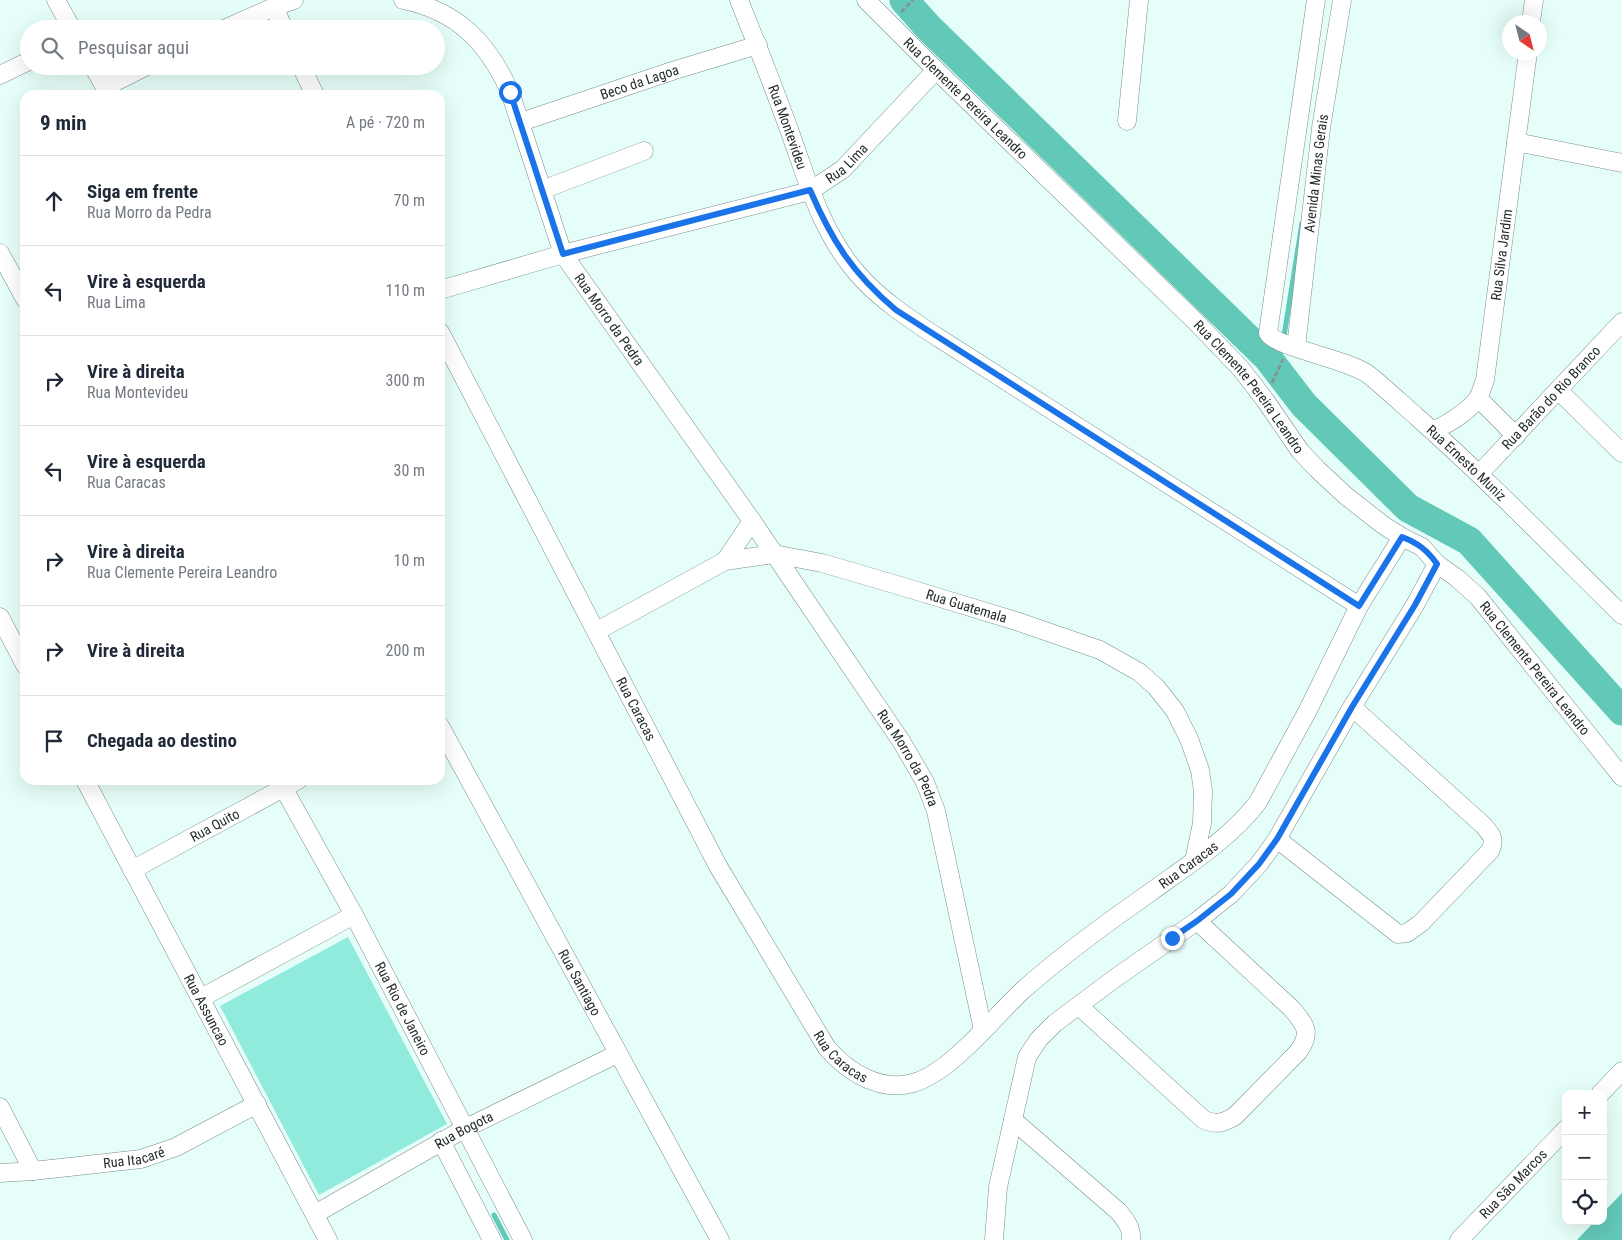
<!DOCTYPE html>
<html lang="pt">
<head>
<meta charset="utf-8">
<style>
	body { margin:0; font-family:"Roboto Condensed",sans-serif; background:#f2f2f3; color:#1f2937 }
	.controls { position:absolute; right:15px; bottom:15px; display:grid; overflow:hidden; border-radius:10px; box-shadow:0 5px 20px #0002 }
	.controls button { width:45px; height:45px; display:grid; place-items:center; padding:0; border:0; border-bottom:1px solid #e0e1e3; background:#fff; color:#1f2937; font:25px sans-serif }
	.compass { position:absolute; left:1502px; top:15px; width:45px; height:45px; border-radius:50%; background:#fff; box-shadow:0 5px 20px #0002; rotate:145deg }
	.stop { position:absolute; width:15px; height:15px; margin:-11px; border:4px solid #1a73e8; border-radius:50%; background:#fff }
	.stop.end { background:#1a73e8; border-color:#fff; box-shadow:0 1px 5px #0008 }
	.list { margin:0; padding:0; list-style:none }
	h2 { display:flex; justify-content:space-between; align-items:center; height:65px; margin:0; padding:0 20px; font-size:21px }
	h2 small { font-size:16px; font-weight:400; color:#747a83 }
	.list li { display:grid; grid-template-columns:32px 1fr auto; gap:15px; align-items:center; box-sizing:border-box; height:90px; padding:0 20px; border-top:1px solid #e0e1e3 }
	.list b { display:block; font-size:19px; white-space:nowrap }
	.list p { margin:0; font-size:16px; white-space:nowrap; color:#747a83 }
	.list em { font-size:16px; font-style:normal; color:#747a83 }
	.icon { flex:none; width:28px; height:28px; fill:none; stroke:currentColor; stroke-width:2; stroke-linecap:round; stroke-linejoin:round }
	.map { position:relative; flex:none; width:1622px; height:1240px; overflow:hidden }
	.search { position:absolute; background:#fff; box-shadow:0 5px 20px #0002; left:20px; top:20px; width:425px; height:55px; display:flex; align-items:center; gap:12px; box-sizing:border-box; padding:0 18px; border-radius:28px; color:#747a83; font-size:19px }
	.panel { position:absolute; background:#fff; box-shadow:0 5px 20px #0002; left:20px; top:90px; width:425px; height:695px; border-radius:15px }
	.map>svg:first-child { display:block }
</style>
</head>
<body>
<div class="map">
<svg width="1622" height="1240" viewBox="0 0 1622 1240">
	<rect width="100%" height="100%" fill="#e6fef9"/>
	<!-- green -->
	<path fill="#90ebdc" d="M348,937L447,1124L319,1195L220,1006Z"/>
	<!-- water -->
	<path fill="#62c8b8" d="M1622,1193V1240H1577L1595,1221H1603V1213Z"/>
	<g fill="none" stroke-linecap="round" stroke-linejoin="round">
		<!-- stream -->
		<path stroke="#62c8b8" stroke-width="5" d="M1267,357L1284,336L1302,223
			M494,1215L507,1240"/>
		<!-- river -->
		<path stroke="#62c8b8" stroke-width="29" d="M904,0L928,27L1267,357L1304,405L1408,508L1469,541L1622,711"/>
		<!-- minor casing -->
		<g stroke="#788e89" stroke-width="19">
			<g id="minor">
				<path d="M56,0L72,29"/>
				<path id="s1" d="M403,0C458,11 488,43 510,92L563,254L752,521L901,741L925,782L936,811L983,1030"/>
				<path id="s2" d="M739,0C757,45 775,90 791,135C808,183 822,232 856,272C880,300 911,320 942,340L1359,606"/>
				<path id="s3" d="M866,0L936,70L1196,322L1241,369L1265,400L1300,451L1317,469L1346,496L1383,525L1402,537L1422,547L1437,564L1457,578L1478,597L1622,777"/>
				<path id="s4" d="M1316,0L1268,333C1276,348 1349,359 1369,375C1385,388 1401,403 1417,417C1488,480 1554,548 1622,615"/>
				<path d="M274,7L284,29"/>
				<path d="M1531,22L1534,0"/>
				<path d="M224,29L274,7L294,0"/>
				<path d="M93,66L109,95"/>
				<path d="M301,66L315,95"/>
				<path d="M0,75L29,61"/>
				<path d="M105,87L147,66"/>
				<path d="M1127,121L1139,0"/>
				<path id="s5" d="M521,122L672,71L758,45"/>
				<path d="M1516,142L1622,163"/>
				<path d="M542,190L644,151"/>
				<path d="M0,253L25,299"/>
				<path id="s6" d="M440,290L563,254L810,191L843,169L936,70"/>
				<path id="s7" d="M440,332L718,866L827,1048C849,1073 880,1092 913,1083C950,1073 994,1017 1022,991C1061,956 1105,924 1148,894C1185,867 1230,839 1258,802L1307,712L1359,606L1402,537"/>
				<path id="s8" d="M1296,347L1321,128L1342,0"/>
				<path d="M1559,391L1622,453"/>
				<path d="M1478,398L1516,436"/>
				<path id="s9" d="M1433,431C1449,423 1467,413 1478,398C1481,393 1483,385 1485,380L1528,52"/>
				<path id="s10" d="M1479,474L1622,322"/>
				<path d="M725,561L752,521"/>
				<path d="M0,617L25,665"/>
				<path id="s11" d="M597,631L725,561L774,554L822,563L904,587L1019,622L1100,650L1139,672L1156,687L1175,711L1189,739L1200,770L1203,791L1202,823L1194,861"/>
				<path id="s12" d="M440,726L720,1240"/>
				<path id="s13" d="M85,780L328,1240"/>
				<path id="s14" d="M279,780L354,915L523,1240"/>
				<path d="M1277,839L1398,934L1407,933L1421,923L1490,851C1496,839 1491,834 1483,825L1352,707"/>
				<path id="s15" d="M132,870L298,780"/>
				<path d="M201,998L354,915"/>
				<path d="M1079,1006L1204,1120C1217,1125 1223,1123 1235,1116L1298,1052C1312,1033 1306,1025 1291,1008L1197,921"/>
				<path d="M1600,1094L1622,1071"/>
				<path d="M0,1107L33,1171"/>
				<path d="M1013,1120L1119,1212C1126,1221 1132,1228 1131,1240"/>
				<path d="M441,1141L492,1240"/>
				<path id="s16" d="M0,1173L33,1171L141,1159L176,1147L257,1104"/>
				<path id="s17" d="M315,1214L464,1129L617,1054"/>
				<path d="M994,1240L998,1187L1027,1057L1039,1039L1055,1023L1114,979L1197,921L1231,894L1259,864L1277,839L1352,707L1415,605L1437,564"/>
				<path id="s18" d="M1459,1240L1566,1129"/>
			</g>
		</g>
		<!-- path -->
		<path stroke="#849591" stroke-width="3" stroke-dasharray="5 2.5" stroke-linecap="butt" d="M901,12L913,0
			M1272,383L1283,359"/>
		<!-- minor -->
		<use href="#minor" stroke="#fff" stroke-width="18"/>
	</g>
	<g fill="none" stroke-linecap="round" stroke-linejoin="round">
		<!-- route -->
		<path stroke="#1a73e8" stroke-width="6" d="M510,92L563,254L810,190C832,241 853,274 896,310L1359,606L1402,537C1418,543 1427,550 1437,564L1415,605L1352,707L1277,839L1259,864L1231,894L1197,921L1172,938"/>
	</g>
	<g text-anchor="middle" stroke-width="4" stroke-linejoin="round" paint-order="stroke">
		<!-- street labels -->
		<g font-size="14" fill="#252e2c" stroke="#e6fef9">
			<text dy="5" stroke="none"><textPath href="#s5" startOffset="125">Beco da Lagoa</textPath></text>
			<text dy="5" stroke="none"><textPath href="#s3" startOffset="140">Rua Clemente Pereira Leandro</textPath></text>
			<text dy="5" stroke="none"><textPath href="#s2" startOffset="136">Rua Montevideu</textPath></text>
			<text dy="5" stroke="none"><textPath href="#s6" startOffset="429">Rua Lima</textPath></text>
			<text dy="5" stroke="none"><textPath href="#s8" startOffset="175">Avenida Minas Gerais</textPath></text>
			<text dy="5" stroke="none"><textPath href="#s9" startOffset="202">Rua Silva Jardim</textPath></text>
			<text dy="5" stroke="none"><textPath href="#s1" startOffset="398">Rua Morro da Pedra</textPath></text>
			<text dy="5" stroke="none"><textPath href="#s3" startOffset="545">Rua Clemente Pereira Leandro</textPath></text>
			<text dy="5" stroke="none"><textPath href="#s10" startOffset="105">Rua Barão do Rio Branco</textPath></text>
			<text dy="5" stroke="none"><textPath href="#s4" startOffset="578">Rua Ernesto Muniz</textPath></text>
			<text dy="5" stroke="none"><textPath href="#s11" startOffset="395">Rua Guatemala</textPath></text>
			<text dy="5" stroke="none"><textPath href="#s3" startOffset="950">Rua Clemente Pereira Leandro</textPath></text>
			<text dy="5" stroke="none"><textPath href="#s7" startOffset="425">Rua Caracas</textPath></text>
			<text dy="5" stroke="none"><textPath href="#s1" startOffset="929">Rua Morro da Pedra</textPath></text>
			<text dy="5" stroke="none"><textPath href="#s15" startOffset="94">Rua Quito</textPath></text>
			<text dy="5" stroke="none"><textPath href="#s7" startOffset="1265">Rua Caracas</textPath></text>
			<text dy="5" stroke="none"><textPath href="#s12" startOffset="292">Rua Santiago</textPath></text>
			<text dy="5" stroke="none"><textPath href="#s14" startOffset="260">Rua Rio de Janeiro</textPath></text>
			<text dy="5" stroke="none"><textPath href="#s13" startOffset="260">Rua Assuncao</textPath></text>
			<text dy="5" stroke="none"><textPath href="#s7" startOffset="830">Rua Caracas</textPath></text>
			<text dy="5" stroke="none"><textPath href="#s17" startOffset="171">Rua Bogota</textPath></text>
			<text dy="5" stroke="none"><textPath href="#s16" startOffset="135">Rua Itacaré</textPath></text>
			<text dy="5" stroke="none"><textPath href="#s18" startOffset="78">Rua Sāo Marcos</textPath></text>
		</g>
	</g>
</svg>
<div class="controls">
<button>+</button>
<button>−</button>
<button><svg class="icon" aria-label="locate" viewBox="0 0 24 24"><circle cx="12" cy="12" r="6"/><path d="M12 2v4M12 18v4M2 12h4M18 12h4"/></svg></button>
</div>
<svg class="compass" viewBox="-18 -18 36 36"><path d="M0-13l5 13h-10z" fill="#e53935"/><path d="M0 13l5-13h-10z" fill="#747a83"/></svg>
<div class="stop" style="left:510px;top:92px"></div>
<div class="stop end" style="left:1172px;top:938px"></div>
<div class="search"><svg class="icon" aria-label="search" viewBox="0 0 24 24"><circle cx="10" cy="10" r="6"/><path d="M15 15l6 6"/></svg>Pesquisar aqui</div>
<section class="panel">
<h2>9 min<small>A pé · 720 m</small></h2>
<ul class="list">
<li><svg class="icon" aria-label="ahead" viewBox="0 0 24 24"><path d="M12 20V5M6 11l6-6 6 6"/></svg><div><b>Siga em frente</b><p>Rua Morro da Pedra</p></div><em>70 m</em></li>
<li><svg class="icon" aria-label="left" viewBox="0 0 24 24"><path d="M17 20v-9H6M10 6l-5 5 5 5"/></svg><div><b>Vire à esquerda</b><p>Rua Lima</p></div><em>110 m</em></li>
<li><svg class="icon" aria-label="right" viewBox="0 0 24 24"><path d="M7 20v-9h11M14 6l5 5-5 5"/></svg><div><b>Vire à direita</b><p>Rua Montevideu</p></div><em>300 m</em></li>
<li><svg class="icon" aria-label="left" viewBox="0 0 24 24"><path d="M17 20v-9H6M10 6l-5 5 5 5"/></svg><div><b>Vire à esquerda</b><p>Rua Caracas</p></div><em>30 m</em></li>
<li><svg class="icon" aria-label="right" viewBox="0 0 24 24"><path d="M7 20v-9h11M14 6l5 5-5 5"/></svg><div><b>Vire à direita</b><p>Rua Clemente Pereira Leandro</p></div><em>10 m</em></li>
<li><svg class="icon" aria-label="right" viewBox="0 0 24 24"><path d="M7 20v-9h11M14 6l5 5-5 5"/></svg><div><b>Vire à direita</b></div><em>200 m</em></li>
<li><svg class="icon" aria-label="arrive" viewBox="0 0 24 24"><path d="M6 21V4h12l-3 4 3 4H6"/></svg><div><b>Chegada ao destino</b></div></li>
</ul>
</section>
</div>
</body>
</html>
